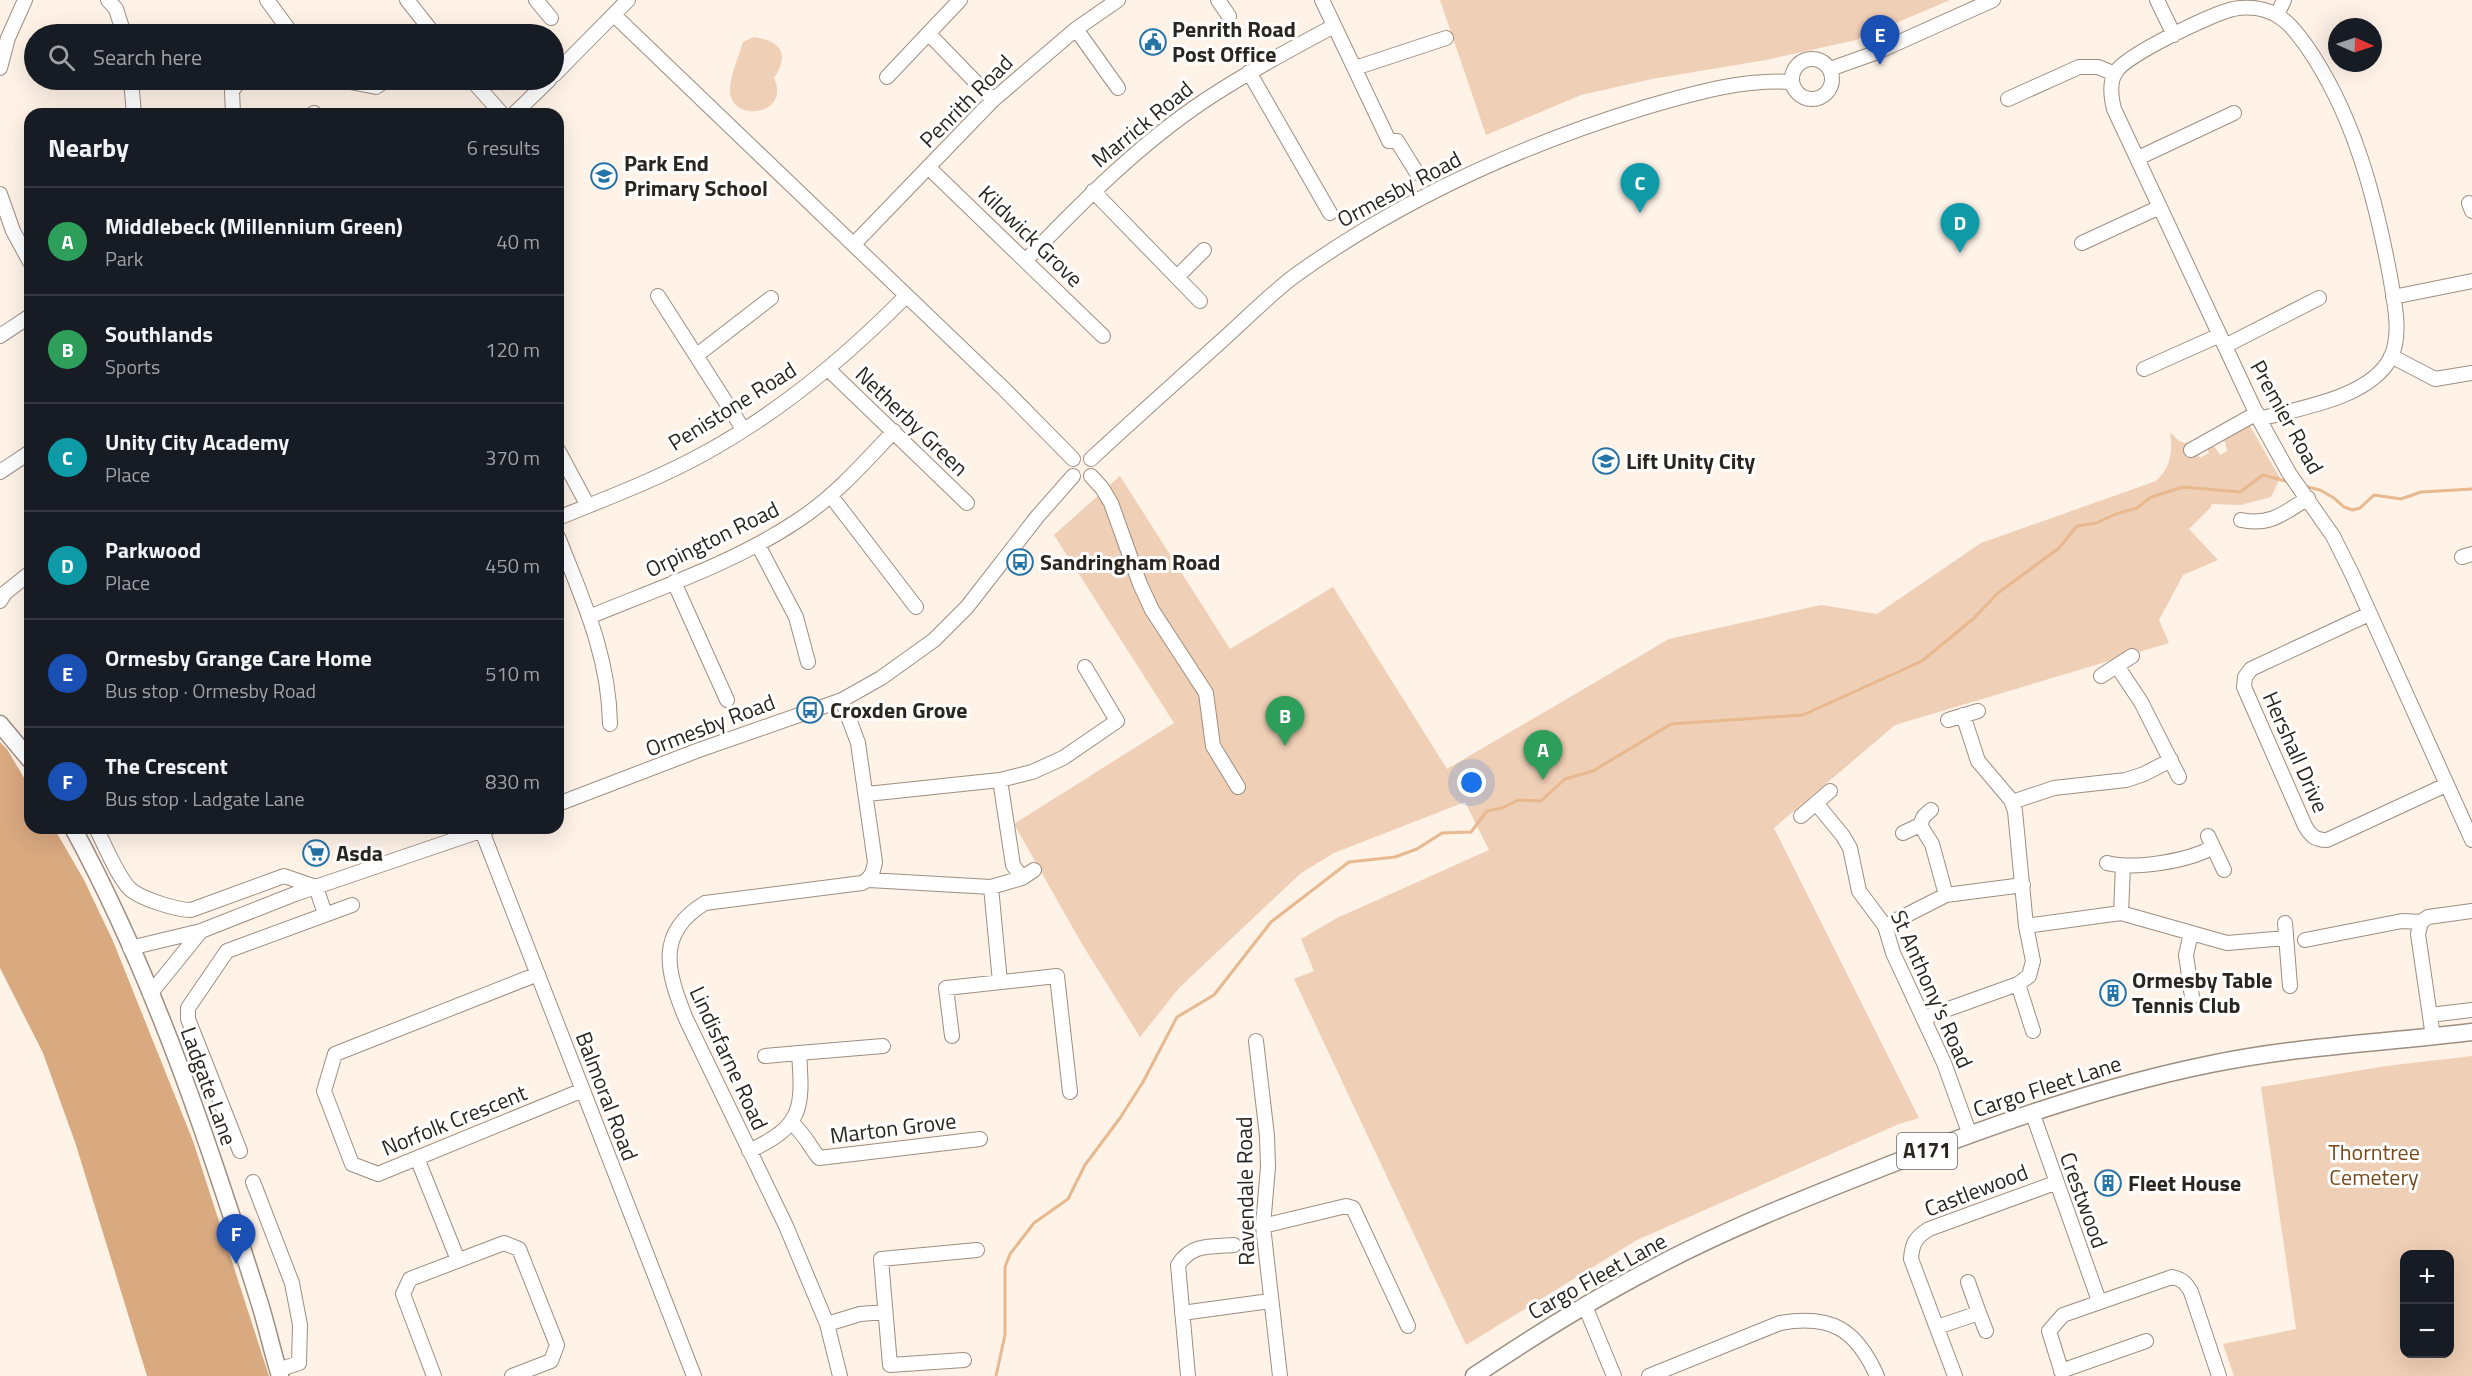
<!DOCTYPE html>
<html lang="en">
<head>
<meta charset="utf-8">
<style>
	body { margin:0; font-family:"Titillium Web",sans-serif; background:#20242c; color:#f1f3f6 }
	.controls { position:absolute; right:18px; bottom:18px; display:grid; overflow:hidden; border-radius:12px; box-shadow:0 6px 24px #0002 }
	.controls button { width:54px; height:54px; display:grid; place-items:center; padding:0; border:0; border-bottom:2px solid #363941; background:#171b24; color:#f1f3f6; font:30px sans-serif }
	.compass { position:absolute; left:2328px; top:18px; width:54px; height:54px; border-radius:50%; background:#171b24; box-shadow:0 6px 24px #0002; rotate:93deg }
	.you { position:absolute; left:1472px; top:783px; width:21px; height:21px; margin:-15px; border:4px solid #fff; border-radius:50%; background:#1a73e8; box-shadow:0 0 0 9px #1a73e833 }
	.badge { display:grid; place-items:center; width:39px; height:39px; border-radius:50%; background:#2673a6; color:#fff; font-size:20px; font-weight:700 }
	.pin { position:absolute; translate:-50% -50px; filter:drop-shadow(0 2px 3px #0008) }
	.pin::after { content:''; position:absolute; top:32px; width:21px; height:18px; background:inherit; clip-path:polygon(0 0,100% 0,50% 100%) }
	.list { margin:0; padding:0; list-style:none }
	h2 { display:flex; justify-content:space-between; align-items:center; height:78px; margin:0; padding:0 24px; font-size:26px }
	h2 small { font-size:20px; font-weight:400; color:#9ea1a6 }
	.list li { display:grid; grid-template-columns:39px 1fr auto; gap:18px; align-items:center; box-sizing:border-box; height:108px; padding:0 24px; border-top:2px solid #363941 }
	.list b { display:block; font-size:22px; white-space:nowrap }
	.list p { margin:0; font-size:20px; white-space:nowrap; color:#9ea1a6 }
	.list em { font-size:20px; font-style:normal; color:#9ea1a6 }
	.icon { flex:none; width:33px; height:33px; fill:none; stroke:currentColor; stroke-width:2; stroke-linecap:round; stroke-linejoin:round }
	.map { position:relative; flex:none; width:2472px; height:1376px; overflow:hidden }
	.search { position:absolute; background:#171b24; box-shadow:0 6px 24px #0002; left:24px; top:24px; width:540px; height:66px; display:flex; align-items:center; gap:15px; box-sizing:border-box; padding:0 21px; border-radius:33px; color:#9ea1a6; font-size:22px }
	.panel { position:absolute; background:#171b24; box-shadow:0 6px 24px #0002; left:24px; top:108px; width:540px; height:726px; border-radius:18px }
	.map>svg:first-child { display:block }
</style>
</head>
<body>
<div class="map">
<svg width="2472" height="1376" viewBox="0 0 2472 1376">
	<rect width="100%" height="100%" fill="#fff2e7"/>
	<!-- green -->
	<path fill="#efcfb5" fill-rule="evenodd" d="M1440,0H1950L1856,40L1766,60L1652,79L1581,95L1486,135Z
		M754,37C781,41 790,54 774,78C792,116 728,124 730,88C731,73 739,56 743,42Z
		M2246,426H2250L2280,478L2271,497L2241,505L2211,504V507L2189,529L2218,560L2183,575L2159,620L2169,643L1895,725L1774,828L1919,1118L1899,1124L1637,1240L1466,1345L1294,979L1314,971L1301,939L1337,918L1489,850L1465,802L1334,853L1301,873L1179,988L1140,1037L1082,944L1014,824L1174,723L1054,535L1120,476L1230,649L1333,587L1447,769L1669,639L1821,605L1877,614L1981,543L2156,481C2171,467 2173,451 2170,432L2179,441L2191,445L2200,458L2209,453L2206,446L2215,447L2220,455L2227,451L2224,438Z
		M2472,1056V1376H2234L2223,1344L2296,1329L2261,1087L2386,1066ZM2450,1254V1354H2404V1254Z"/>
	<!-- forest -->
	<path fill="#d9a980" d="M0,742L7,749L30,788V828H54L84,880L113,941L193,1141L269,1376H147L76,1145L43,1053L0,968Z"/>
	<g fill="none" stroke-linecap="round" stroke-linejoin="round">
		<!-- stream -->
		<path stroke="#e8b88e" stroke-width="3" d="M2304,486L2320,490L2334,498L2344,507L2353,510L2360,508L2374,495L2401,499L2421,492L2472,489
			M996,1376L1005,1335V1267L1010,1254L1034,1223L1068,1199L1085,1165L1120,1118L1143,1082L1177,1017L1214,995L1271,922L1349,862L1395,857L1417,849L1442,833L1471,832L1487,811L1502,808L1518,800L1541,801L1565,779L1593,771L1671,724L1803,715L1922,661L1973,619L1998,593L2059,548L2077,526L2096,523L2116,514L2137,508L2151,497L2183,487L2240,492L2263,475L2289,482"/>
		<!-- minor casing -->
		<g stroke="#9d8e81" stroke-width="16">
			<path id="minor" d="M108,0L116,9L124,34
				M267,0L292,34
				M407,0L434,34
				M536,0L551,18
				M1218,0L1229,16
				M1322,0L1389,141H1397L1417,173
				M2157,0L2174,35
				M614,15L1003,388L1073,459
				M2277,15L2284,0
				M1076,29L1118,88
				M929,34L993,100
				M1792 79a20 20 0 1 1 40 0a20 20 0 1 1-40 0Z
				M0,68L8,38L25,0
				M1355,68L1446,38
				M1830,69L1875,53L1993,0
				M1249,72L1330,213
				M554,75L628,0
				M887,77L960,0
				M131,80L134,114
				M340,80L376,87L386,80
				M472,80L502,114
				M2008,99L2079,67H2098L2115,74
				M233,114L232,91L240,80
				M314,114V113
				M514,114L549,80
				M2138,158L2234,113
				M928,167L1103,336
				M1093,191L1200,301
				M0,194L13,231L30,262
				M2469,203L2472,211
				M2082,243L2160,207
				M854,244L993,100L1076,29L1118,0
				M1026,260C1082,202 1139,144 1207,99C1248,72 1291,49 1334,26
				M1177,277L1204,250
				M658,296L743,429
				M2393,297L2472,281
				M0,336L30,316
				M2225,346L2319,298
				M697,355L771,298
				M2391,356L2435,379L2472,373
				M828,369L967,503
				M2144,369L2220,335
				M2259,419C2299,408 2371,398 2391,357C2402,334 2394,300 2390,276C2375,196 2353,112 2305,44C2297,34 2292,25 2281,18C2267,8 2249,6 2233,9C2212,14 2125,55 2115,73C2109,84 2111,97 2114,109L2259,419L2289,473L2333,536L2352,574L2472,840
				M558,450L588,506
				M2191,450L2257,413
				M1091,459C1133,420 1176,382 1218,344C1243,322 1267,297 1293,277C1398,201 1522,145 1646,107C1695,93 1742,79 1792,82
				M0,472L30,452
				M1091,476L1102,488L1111,503L1140,584L1152,610L1206,693L1213,746L1238,787
				M831,496L916,607
				M558,518C607,498 658,479 705,453C780,412 846,357 906,296
				M2241,520C2271,526 2284,513 2308,498
				M558,537C583,600 609,656 610,724
				M758,545L796,617L808,662
				M2462,557L2472,554
				M674,582L727,700
				M0,601L5,593L30,573
				M2369,614L2251,669L2245,677L2244,687L2305,826C2311,836 2315,840 2327,840L2446,785
				M589,617C659,588 734,563 797,521C834,497 864,463 894,431
				M2117,666L2141,702L2179,777
				M2101,676L2132,656
				M1948,720L1978,711
				M1000,780L1013,865L1022,878
				M867,794L1000,780L1032,772L1063,758L1117,721L1085,667
				M2012,802L2054,788L2126,780L2144,774L2171,760
				M1816,803L1843,836L1850,848L1859,891L1885,926L1893,953L1944,1063L1970,1135
				M558,804L699,750L842,700L881,678L934,640L967,607L1037,517L1073,476
				M1801,816L1830,791
				M1920,825L1932,844L1946,895
				M96,828C105,845 117,876 130,889C141,899 177,910 191,910L284,876L316,887L325,914
				M482,831L694,1376
				M1903,833L1920,825L1924,816L1931,810
				M2208,836L2224,870
				M2107,863C2134,870 2189,861 2213,847
				M869,880L991,887L1022,878L1034,870
				M991,887L1000,982
				M2121,913L2123,866
				M2421,922L2418,934L2433,1037
				M2285,923L2290,986
				M1885,926L1946,895L2023,885
				M2026,926L2121,913L2227,943L2286,938
				M2191,933L2186,955L2192,997
				M2305,940L2402,921L2421,922L2428,917L2472,911
				M130,948L201,931L295,894L489,828
				M538,974L335,1054L324,1091L352,1164L378,1174L583,1090
				M2018,984L2033,1031
				M150,994L201,931
				M2430,1015L2472,1010
				M1923,1018L2018,984L2029,976L2033,961L2026,926L2015,811L2011,800L1978,761L1963,715
				M952,1036L946,988L1057,976L1070,1092
				M1256,1041L1267,1136L1268,1167L1263,1226L1280,1376
				M765,1056L799,1053
				M2032,1112L2099,1301
				M792,1123C806,1136 808,1144 819,1158L980,1139
				M240,1151L188,1019V1008L227,951L352,905
				M749,1151C803,1126 803,1109 799,1053L883,1046
				M417,1158L458,1260
				M253,1182L292,1283L300,1325L299,1363L278,1370
				M1263,1226L1346,1206L1353,1208L1408,1326
				M1585,1306L1614,1376
				M1182,1313L1270,1301
				M1979,1313L1986,1331
				M827,1324L860,1314L885,1312
				M1937,1327L1979,1313L1968,1282
				M964,1360L890,1365L881,1259L977,1250
				M2061,1371L2146,1341
				M434,1376L403,1294L410,1279L504,1243L519,1249L557,1345L551,1361L512,1376
				M840,1376L827,1324L786,1226L686,1019C667,972 655,933 705,903L862,883C872,878 873,872 875,862L858,743L842,700
				M1188,1376L1178,1265C1192,1243 1211,1247 1234,1245
				M1649,1376L1780,1323C1831,1314 1856,1329 1877,1376
				M1955,1376L1911,1259C1912,1243 1916,1237 1929,1229L2055,1183
				M2063,1376L2049,1331L2063,1315L2172,1277C2182,1279 2186,1283 2191,1292L2219,1376"/>
		</g>
		<!-- major casing -->
		<g stroke="#9d8e81" stroke-width="19">
			<path id="major" d="M0,724L30,760
				M73,828C154,977 208,1140 259,1301C267,1326 272,1351 280,1376
				M1474,1376C1532,1337 1591,1300 1653,1268C1730,1227 1813,1195 1894,1163C1998,1123 2102,1086 2211,1064C2297,1046 2385,1043 2472,1032"/>
		</g>
		<!-- minor -->
		<use href="#minor" stroke="#fff" stroke-width="14"/>
		<!-- major -->
		<use href="#major" stroke="#fff" stroke-width="16"/>
	</g>
	<!-- icons -->
	<defs>
		<g id="civic-ring" transform="scale(1.35)"><circle r="9.5" fill="#fff" stroke="#2673a6" stroke-width="1.5"/><path d="M-.6-6.5H3V-4.5H.6V-3L4-1V1h2V6H-6V1h2V-1L-.6-3ZM-1.2 2.5V6h2.4V2.5Z" fill="#2673a6"/></g>
		<g id="school-ring" transform="scale(1.35)"><circle r="9.5" fill="#fff" stroke="#2673a6" stroke-width="1.5"/><path d="M0-5L7-2L0 1L-7-2ZM-4 1L0 2.5L4 1V4Q0 6-4 4Z" fill="#2673a6"/></g>
		<g id="bus-ring" transform="scale(1.35)"><circle r="9.5" fill="#fff" stroke="#2673a6" stroke-width="1.5"/><path d="M-5-6H5V4H4V6H2V4H-2V6H-4V4H-5ZM-3.5-4V0h7V-4ZM-3.5 1.2v1.5H-2V1.2ZM2 1.2v1.5H3.5V1.2Z" fill="#2673a6"/></g>
		<g id="supermarket-ring" transform="scale(1.35)"><circle r="9.5" fill="#fff" stroke="#2673a6" stroke-width="1.5"/><path d="M-6-5.5h2.5l.6 2H6L4.5 2H-2.5L-4.4-4H-6ZM-1.5 3.2a1.3 1.3 0 1 0 .1 0ZM3 3.2a1.3 1.3 0 1 0 .1 0Z" fill="#2673a6"/></g>
		<g id="building-ring" transform="scale(1.35)"><circle r="9.5" fill="#fff" stroke="#2673a6" stroke-width="1.5"/><path d="M-4-6H4V6H1V3H-1V6H-4ZM-2.5-4.3h1.7v1.8h-1.7ZM.8-4.3h1.7v1.8H.8ZM-2.5-1h1.7V.8h-1.7ZM.8-1h1.7V.8H.8Z" fill="#2673a6"/></g>
	</defs>
	<g fill-rule="evenodd">
		<use href="#civic-ring" x="1153" y="42"/>
		<use href="#school-ring" x="604" y="176"/>
		<use href="#school-ring" x="1606" y="461"/>
		<use href="#bus-ring" x="1020" y="562"/>
		<use href="#bus-ring" x="810" y="710"/>
		<use href="#supermarket-ring" x="316" y="853"/>
		<use href="#building-ring" x="2113" y="993"/>
		<use href="#building-ring" x="2108" y="1183"/>
	</g>
	<g text-anchor="middle" stroke-width="6" stroke-linejoin="round" paint-order="stroke">
		<!-- shield labels -->
		<rect fill="#fff" stroke="#6b6663" stroke-width="1.5" x="1897" y="1133" width="60" height="36" rx="4.5"/>
		<g font-size="21" font-weight="bold" fill="#2b2520">
			<text x="1927" y="1158">A171</text>
		</g>
		<!-- poi labels -->
		<g font-size="22" font-weight="bold" fill="#2b2520" stroke="#fff" text-anchor="start">
			<text x="1172" y="37">Penrith Road<tspan x="1172" dy="25">Post Office</tspan></text>
			<text x="624" y="171">Park End<tspan x="624" dy="25">Primary School</tspan></text>
			<text x="1626" y="469">Lift Unity City</text>
			<text x="1040" y="570">Sandringham Road</text>
			<text x="830" y="718">Croxden Grove</text>
			<text x="336" y="861">Asda</text>
			<text x="2132" y="988">Ormesby Table<tspan x="2132" dy="25">Tennis Club</tspan></text>
			<text x="2128" y="1191">Fleet House</text>
		</g>
		<!-- street labels -->
		<g font-size="22" fill="#2b2520" stroke="#fff">
			<text transform="translate(966 101) rotate(-45)" y="8">Penrith Road</text>
			<text transform="translate(1142 124) rotate(-39)" y="8">Marrick Road</text>
			<text transform="translate(1399 189) rotate(-28)" y="8">Ormesby Road</text>
			<text transform="translate(1031 236) rotate(44)" y="8">Kildwick Grove</text>
			<text transform="translate(732 406) rotate(-32)" y="8">Penistone Road</text>
			<text transform="translate(2287 417) rotate(61)" y="8">Premier Road</text>
			<text transform="translate(912 421) rotate(44)" y="8">Netherby Green</text>
			<text transform="translate(712 539) rotate(-26)" y="8">Orpington Road</text>
			<text transform="translate(710 725) rotate(-21)" y="8">Ormesby Road</text>
			<text transform="translate(2296 752) rotate(66)" y="8">Hershall Drive</text>
			<text transform="translate(1932 989) rotate(66)" y="8">St Anthony's Road</text>
			<text transform="translate(729 1058) rotate(65)" y="8">Lindisfarne Road</text>
			<text transform="translate(209 1086) rotate(70)" y="8">Ladgate Lane</text>
			<text transform="translate(2047 1086) rotate(-18)" y="8">Cargo Fleet Lane</text>
			<text transform="translate(607 1096) rotate(69)" y="8">Balmoral Road</text>
			<text transform="translate(454 1120) rotate(-22)" y="8">Norfolk Crescent</text>
			<text transform="translate(893 1128) rotate(-7)" y="8">Marton Grove</text>
			<text transform="translate(1976 1190) rotate(-21)" y="8">Castlewood</text>
			<text transform="translate(1245 1191) rotate(-91)" y="8">Ravendale Road</text>
			<text transform="translate(2084 1200) rotate(70)" y="8">Crestwood</text>
			<text transform="translate(1597 1276) rotate(-29)" y="8">Cargo Fleet Lane</text>
		</g>
		<!-- park labels -->
		<g font-size="22" fill="#784a1b" stroke="#fff">
			<text x="2374" y="1160">Thorntree<tspan x="2374" dy="25">Cemetery</tspan></text>
		</g>
	</g>
</svg>
<div class="controls">
<button>+</button>
<button>−</button>
</div>
<svg class="compass" viewBox="-18 -18 36 36"><path d="M0-13l5 13h-10z" fill="#e53935"/><path d="M0 13l5-13h-10z" fill="#9ea1a6"/></svg>
<div class="you"></div>
<div class="pin badge" style="left:1543px;top:780px;background:#2e9e5b">A</div>
<div class="pin badge" style="left:1285px;top:746px;background:#2e9e5b">B</div>
<div class="pin badge" style="left:1640px;top:213px;background:#0f9aa8">C</div>
<div class="pin badge" style="left:1960px;top:253px;background:#0f9aa8">D</div>
<div class="pin badge" style="left:1880px;top:65px;background:#1a4fb4">E</div>
<div class="pin badge" style="left:236px;top:1264px;background:#1a4fb4">F</div>
<div class="search"><svg class="icon" aria-label="search" viewBox="0 0 24 24"><circle cx="10" cy="10" r="6"/><path d="M15 15l6 6"/></svg>Search here</div>
<section class="panel">
<h2>Nearby<small>6 results</small></h2>
<ul class="list">
<li><span class="badge" style="background:#2e9e5b">A</span><div><b>Middlebeck (Millennium Green)</b><p>Park</p></div><em>40 m</em></li>
<li><span class="badge" style="background:#2e9e5b">B</span><div><b>Southlands</b><p>Sports</p></div><em>120 m</em></li>
<li><span class="badge" style="background:#0f9aa8">C</span><div><b>Unity City Academy</b><p>Place</p></div><em>370 m</em></li>
<li><span class="badge" style="background:#0f9aa8">D</span><div><b>Parkwood</b><p>Place</p></div><em>450 m</em></li>
<li><span class="badge" style="background:#1a4fb4">E</span><div><b>Ormesby Grange Care Home</b><p>Bus stop · Ormesby Road</p></div><em>510 m</em></li>
<li><span class="badge" style="background:#1a4fb4">F</span><div><b>The Crescent</b><p>Bus stop · Ladgate Lane</p></div><em>830 m</em></li>
</ul>
</section>
</div>
</body>
</html>
